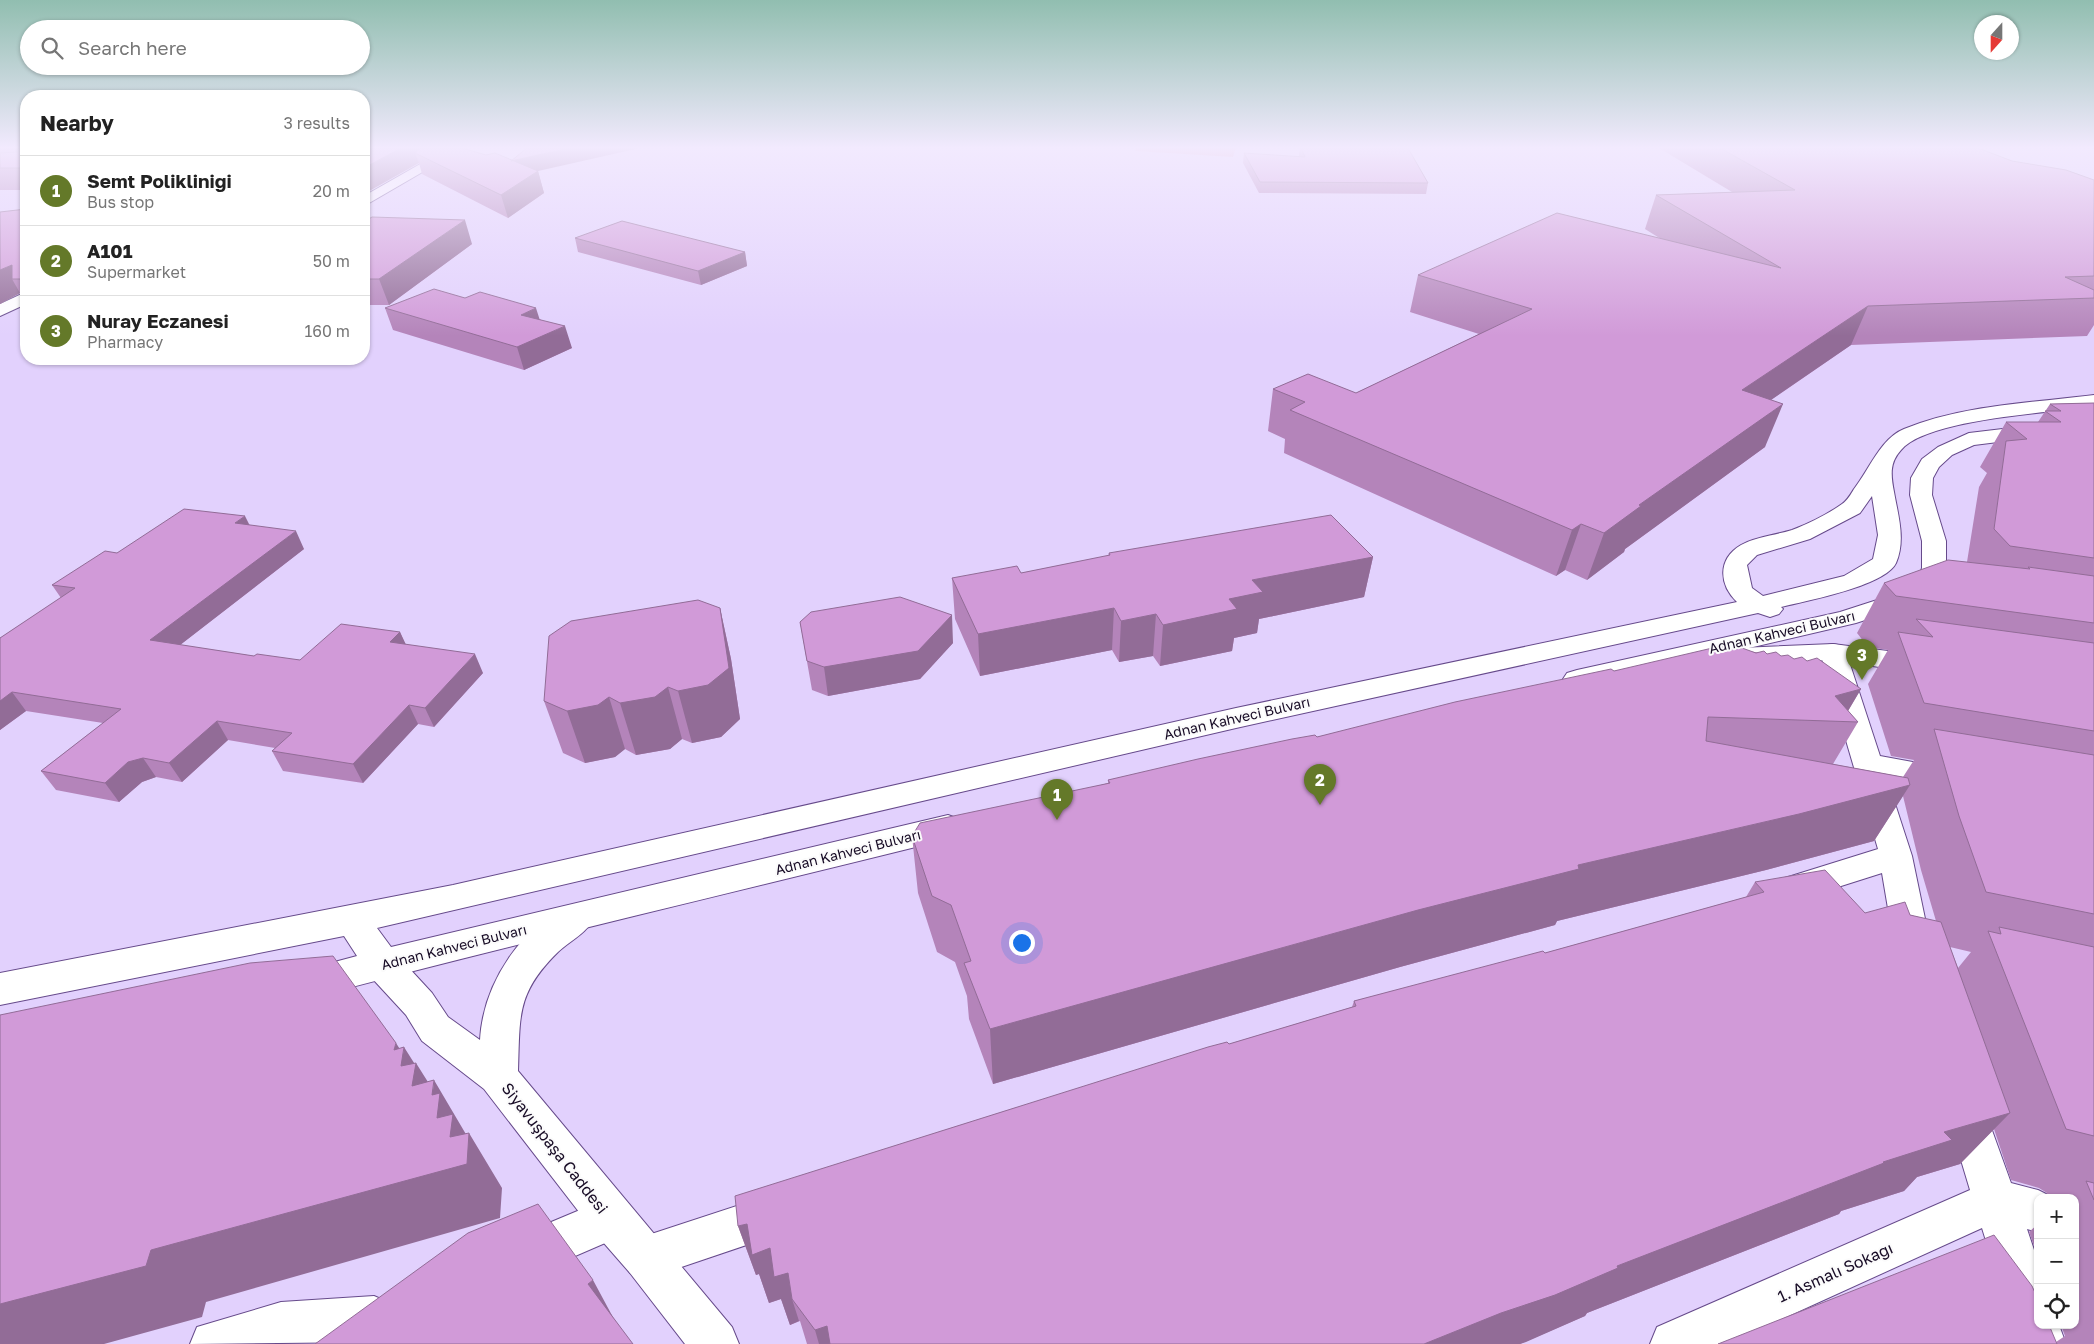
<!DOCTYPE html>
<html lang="en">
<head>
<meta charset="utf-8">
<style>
	body { margin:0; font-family:"Golos Text",sans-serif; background:#f2f2f2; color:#222 }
	.controls { position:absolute; right:15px; bottom:15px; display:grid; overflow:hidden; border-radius:10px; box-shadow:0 1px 4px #0004 }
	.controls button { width:45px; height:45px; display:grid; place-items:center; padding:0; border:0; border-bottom:1px solid #e0e0e0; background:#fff; color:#222; font:25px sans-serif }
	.compass { position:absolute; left:1974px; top:15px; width:45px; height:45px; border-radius:50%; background:#fff; box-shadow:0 1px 4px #0004; rotate:201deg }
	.you { position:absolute; left:1021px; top:942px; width:18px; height:18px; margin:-12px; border:4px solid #fff; border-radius:50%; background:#1a73e8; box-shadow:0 0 0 8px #1a73e833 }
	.badge { display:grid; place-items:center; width:32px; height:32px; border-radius:50%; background:#647929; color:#fff; font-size:16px; font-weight:700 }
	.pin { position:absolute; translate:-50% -41px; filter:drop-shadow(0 1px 2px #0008) }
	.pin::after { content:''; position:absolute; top:26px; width:18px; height:15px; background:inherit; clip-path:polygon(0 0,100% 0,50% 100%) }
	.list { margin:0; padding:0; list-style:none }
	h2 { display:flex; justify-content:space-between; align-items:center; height:65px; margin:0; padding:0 20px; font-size:21px }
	h2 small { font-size:16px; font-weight:400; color:#767676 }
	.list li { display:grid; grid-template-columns:32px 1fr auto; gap:15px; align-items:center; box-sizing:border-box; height:70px; padding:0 20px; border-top:1px solid #e0e0e0 }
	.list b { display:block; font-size:19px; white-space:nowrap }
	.list p { margin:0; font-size:16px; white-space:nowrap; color:#767676 }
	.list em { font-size:16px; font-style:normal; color:#767676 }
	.icon { flex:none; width:28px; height:28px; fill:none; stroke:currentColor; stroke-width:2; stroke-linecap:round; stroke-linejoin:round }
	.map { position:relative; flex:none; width:2094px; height:1344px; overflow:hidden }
	.search { position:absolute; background:#fff; box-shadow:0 1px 4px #0004; left:20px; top:20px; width:350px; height:55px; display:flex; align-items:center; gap:12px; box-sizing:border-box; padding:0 18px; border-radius:28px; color:#767676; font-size:19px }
	.panel { position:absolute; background:#fff; box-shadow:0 1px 4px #0004; left:20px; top:90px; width:350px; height:275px; border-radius:20px }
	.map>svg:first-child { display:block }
</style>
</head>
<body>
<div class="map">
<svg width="2094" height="1344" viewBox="0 0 2094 1344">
	<rect width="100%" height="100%" fill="#e2d1fd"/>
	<!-- green -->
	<path fill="#e18ea4" d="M1137,148H1236L1233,157L1135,151Z"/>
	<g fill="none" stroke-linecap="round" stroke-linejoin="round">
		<!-- minor casing -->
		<g stroke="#664a8b" stroke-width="2">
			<path id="minor" d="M422,163L428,167L426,170L364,206V196Z
				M26,292V304L0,316V304Z
				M1833,644L1843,646L1846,652L1880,756L1956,770L1960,778L1956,786L1945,789L1887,779L1912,856L1929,938L1923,948L1911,952L1899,948L1893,938L1882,873L1797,900L1785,896L1780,887L1785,878L1878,849L1820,652L1823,646Z
				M1966,1091L1980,1097L2011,1183L2038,1190L2054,1198H2038V1232L2027,1229L2038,1262V1325H2059L2066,1344H2018L1982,1228L1727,1344H1650L1657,1327L1970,1190L1946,1110L1952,1097Z
				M773,1194L788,1201L795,1216L788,1231L646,1279L630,1273L624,1257L630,1241Z
				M611,1197L626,1204L633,1219L626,1234L529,1276L513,1270L507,1254L513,1238Z
				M374,1296L390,1303L397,1319L390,1335L374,1342L190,1344L197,1327L281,1302Z"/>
		</g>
		<!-- tertiary casing -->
		<g stroke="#664a8b" stroke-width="2">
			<path id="tertiary" d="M1833,644L1919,655L1929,658L1933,664L1929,670L1919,673L1833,660L1740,664L1730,662L1726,656L1730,650L1740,648Z
				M577,904L589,908L594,918C587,933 571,940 558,952C516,993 520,1016 518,1071L732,1327L739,1344H685L630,1273L596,1234L484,1089L422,1041L406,1015L370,976L365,965L370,954L383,950L396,954L432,993L448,1017L480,1040C483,984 522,922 577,904Z"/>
		</g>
		<!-- primary casing -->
		<g stroke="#664a8b" stroke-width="2">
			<path id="primary" d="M2094,395V407C2053,412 1926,419 1901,450C1889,463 1891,476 1894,492C1898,515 1906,540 1896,563C1885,586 1806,601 1781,607L1783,609L1779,614L1770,617L1758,613L1236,728L377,928L391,947L948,815L959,819L964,827L959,835L948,839C735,892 521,942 310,998L297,994L292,983L297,972L357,956L344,936L0,1005V973L453,885L1236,708L1737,602C1719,585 1717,559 1741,545C1755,537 1776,535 1792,530C1808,524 1828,514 1842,504C1847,501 1851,494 1854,489C1869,470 1881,438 1904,429C1963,405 2031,403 2094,395ZM1872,496L1878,535L1873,559L1844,576L1763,596L1752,588L1747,565L1757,555L1810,539L1860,513Z
				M2094,418V430L1974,445L1952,455L1939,467L1933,478L1932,495L1946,541V568L1938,588L1923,601L1856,623L1577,688L1567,685L1563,679L1567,673L1577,670L1840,612L1905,591L1918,580L1922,568V541L1910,495L1911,478L1922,459L1938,447L1969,433Z"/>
		</g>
		<!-- minor -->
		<use href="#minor" fill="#fff" fill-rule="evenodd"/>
		<!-- tertiary -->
		<use href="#tertiary" fill="#fff" fill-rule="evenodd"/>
		<!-- primary -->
		<use href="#primary" fill="#fff" fill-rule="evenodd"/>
	</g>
	<!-- wall -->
	<path fill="#b484ba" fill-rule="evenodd" d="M0,148H26V190H0Z
		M364,148H462L538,171L544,193L508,218L422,174L419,163Z
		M1300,148H1408L1428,183L1426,194L1259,193L1243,163L1244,153L1299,157V155Z
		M1659,148H1978L2012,161L2094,180V325L2087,336L1851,345L1771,400L1765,447L1625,549L1624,552L1587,580L1565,570L1556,576L1284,453L1285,439L1268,431L1273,389L1356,393L1479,334L1410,312L1418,275L1661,239L1645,229L1656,195L1732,192Z
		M26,209V303L20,293L0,304Z
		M364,222L472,244L389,305H364Z
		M575,238L745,252L747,266L701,285L578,252Z
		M385,308L540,319L572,348L524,370L393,330Z
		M2094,403V1344H1718L2056,1342L2065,1336L2061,1325H2075V1198H2042L2047,1193L2039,1188L2011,1180L1994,1129L1960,1164L1917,1177L1904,1191L1841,1211L1839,1214L1587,1313L1585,1316L1520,1344H807L800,1321L790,1325L781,1299L769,1303L759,1274L756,1275L738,1226L1229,1044L1352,1007L1354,1001L1545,953L1746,897L1755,882L1865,913L1910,915L1936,921L1921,870L1903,796L1874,841L1766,870L1557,921L1555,925L1400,967L993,1084L969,1019L967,996L955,962L937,952L918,893L912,836L1108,783V780L1317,737L1614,671L1734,649L1781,656L1794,659L1807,661L1861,689L1848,711L1858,722L1833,764L1903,777L1914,760L1891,756L1868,684L1888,650L1868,647L1857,633L1884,583L1967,562L1979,487L1987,473L1980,467L2006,422H2038L2050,404ZM1950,947L1971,952L1958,968Z
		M250,525L304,549L180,645L254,656L300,660L400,632L405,644L483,673L434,727L418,724L363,783L283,771L272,751L275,748L228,740L182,782L156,777L142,782L119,802L56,790L41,771L103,723L26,711L0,730V638L61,598L52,585L117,553Z
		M1109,553L1373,557L1364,597L1259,619L1257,633L1234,638L1232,651L1160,666L1153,656L1119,662L1112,650L980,676L955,619L952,578L1021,573L1108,556Z
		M720,608L731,659L740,719L721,737L692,743L682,739L670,749L636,755L625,749L615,757L585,763L563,753L544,701Z
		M800,622L953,643L920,679L828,696L812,690Z
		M2038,1224V1257L2029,1232Z"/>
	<!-- shaded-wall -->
	<path fill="#926c97" d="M401,148H417L419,155L415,153L419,163L364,194V168Z
		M570,148H640L516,176L511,161Z
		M538,171L544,193L508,218L501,195Z
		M465,220L472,244L389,305L379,279Z
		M745,252L747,266L701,285L698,271Z
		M12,265V279L20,293L0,304V270Z
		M1868,306L1851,345L1724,432L1742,390Z
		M536,308L543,330L521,315Z
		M565,326L572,348L524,370L517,347Z
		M1783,404L1765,447L1625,549L1624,552L1587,580L1604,533L1639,505Z
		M245,516L254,534L235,523Z
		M1581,524L1565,570L1556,576L1572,530Z
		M296,531L304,549L162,659L150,640Z
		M1373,557L1364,597L1259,619L1257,633L1234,638L1232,651L1160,666L1163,625L1252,580Z
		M720,608L731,659L740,719L721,737L692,743L678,691Z
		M1114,608L1112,650L980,676L978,634Z
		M1156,614L1153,656L1119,662L1121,621Z
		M952,615L953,643L920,679L828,696L824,667Z
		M400,632L409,651L390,642Z
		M475,654L483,673L434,727L425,708Z
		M668,687L682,739L670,749L636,755L620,703Z
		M1861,689L1842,721L1835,696Z
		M12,692L26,711L0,730V701Z
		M609,697L625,749L615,757L585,763L567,711Z
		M409,705L418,724L363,783L353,764Z
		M217,721L228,740L182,782L169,763Z
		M143,758L156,777L142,782L119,802L105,783L128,762Z
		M1910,785L1874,841L1766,870L1557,921L1555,925L1400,967L993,1084L990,1029L1578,865Z
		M396,1043L403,1054L404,1047L416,1066V1063L433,1090L434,1080L467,1136L469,1133L502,1188L500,1218L206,1302L202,1317L104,1344H0V1304L151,1250L412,1086L401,1066L394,1050Z
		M2010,1113L1960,1164L1917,1177L1904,1191L1841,1211L1839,1214L1587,1313L1585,1316L1526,1342L1520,1344H1424L1617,1266L1883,1162L1944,1132Z
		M747,1224L770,1248L788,1273L792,1299L799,1321L790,1325L781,1299L769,1303L759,1274L756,1275L738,1226Z
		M593,1280L622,1334L588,1284Z
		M827,1326L832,1344H819L815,1330Z"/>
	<!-- building -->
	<path fill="#d19ad8" stroke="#926c97" d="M16,148H26V168H0V153L17,152Z
		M364,148H401L364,168Z
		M421,148H462L486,155L495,153L538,171L501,195L415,153Z
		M527,148H570L511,161Z
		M1301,148H1408L1428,183L1260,182L1244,153L1305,157Z
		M1720,148H1978L2012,161L2066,170L2094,180V276L2065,277L2094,290V298L1868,306L1742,390L1783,404L1639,505L1641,506L1604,533L1581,524L1572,530L1290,410L1305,402L1273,389L1308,374L1356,393L1532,309L1418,275L1557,213L1781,268L1656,195L1795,190Z
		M26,209V279H12V265L0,270V212Z
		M372,217L465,220L379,279H364V222Z
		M622,221L745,252L698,271L575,238Z
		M434,289L465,298L480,292L536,308L521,315L565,326L517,347L385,308Z
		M2094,403V558L2010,546L1994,529L2006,441L2027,439L2006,422H2061L2045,411H2061L2050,404Z
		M184,509L245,516L235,523L296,531L150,640L254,656L257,654L300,660L341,624L400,632L390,642L475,654L425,708L409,705L353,764L272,751L292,733L217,721L169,763L143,758L128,762L105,783L41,771L121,709L12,692L0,701V638L75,588L52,585L105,551L117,553Z
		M1331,515L1373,557L1252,580L1263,592L1229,599L1237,609L1163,625L1156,614L1121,621L1114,608L978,634L952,578L1017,566L1021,573L1110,555L1109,553Z
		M1948,560L2030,569L2028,567L2094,576V623L1896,596L1884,583Z
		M900,597L952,615L918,651L824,667L807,661L800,622L811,612Z
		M698,600L720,608L729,668L708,685L678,691L668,687L655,697L620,703L609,697L598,705L567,711L544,701L549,636L571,621Z
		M1916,619L2094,643V731L1924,703L1898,632L1933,637Z
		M1721,646H1730L1734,649L1742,648L1756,653L1764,651L1767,654L1776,652L1781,656L1788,655L1794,659L1802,657L1807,661L1817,658L1861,689L1835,696L1858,722L1708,717L1706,741L1908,778L1910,785L1799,814L1578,865L1579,869L1418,910L990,1029L964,963L971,961L951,905L932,896L912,836L920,823L1110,783L1108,780L1198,759L1292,739L1315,735L1317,737L1455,702L1611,669L1614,671Z
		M1934,729L2094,755V914L1986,892L1959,816Z
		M1825,870L1865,913L1905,902L1910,915L1941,922L2010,1113L1944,1132L1952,1140L1883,1162L1884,1163L1617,1266L1618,1268L1555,1295L1501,1313L1424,1344H830L827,1326L815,1330L792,1299L788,1273L774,1277L770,1248L752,1255L747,1224L738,1226L735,1196L1208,1047L1227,1042L1229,1044L1356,1006L1354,1001L1543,951L1545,953L1764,892L1755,882Z
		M1999,927L2094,947V1136L2066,1129L1988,931L2001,934Z
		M333,956L396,1043L394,1050L404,1047L401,1066L416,1063L412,1086L434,1080L432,1095L440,1093L437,1118L453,1114L450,1137L469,1133L467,1164L151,1250L146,1266L0,1304V1015L250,963Z
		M2086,1181L2094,1183V1200Z
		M538,1204L593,1280L588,1284L633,1344H315L468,1233Z
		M1994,1235L2032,1286L2038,1299V1325H2049L2057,1344H1718Z"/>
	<!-- sky -->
	<linearGradient id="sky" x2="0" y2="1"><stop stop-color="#91beb0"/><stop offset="0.44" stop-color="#f2eafe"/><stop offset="1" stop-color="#f2eafe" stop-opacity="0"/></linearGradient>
	<rect width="2094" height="336" fill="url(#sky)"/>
	<g text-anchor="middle" stroke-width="4" stroke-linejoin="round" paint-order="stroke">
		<!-- street labels -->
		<g font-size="14" fill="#170b25" stroke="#fbfbfb">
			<text transform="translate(1782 632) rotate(-13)" y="5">Adnan Kahveci Bulvarı</text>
			<text transform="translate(1237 718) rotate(-13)" y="5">Adnan Kahveci Bulvarı</text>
			<text transform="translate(848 852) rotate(-14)" y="5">Adnan Kahveci Bulvarı</text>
			<text transform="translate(454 947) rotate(-14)" y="5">Adnan Kahveci Bulvarı</text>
		</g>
		<!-- near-street labels -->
		<g font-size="16" fill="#170b25" stroke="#fbfbfb">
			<text transform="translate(555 1148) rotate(52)" y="6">Siyavuşpaşa Caddesi</text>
			<text transform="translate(1835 1272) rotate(-24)" y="6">1. Asmalı Sokağı</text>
		</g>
	</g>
</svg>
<div class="controls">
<button>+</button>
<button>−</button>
<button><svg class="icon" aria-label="locate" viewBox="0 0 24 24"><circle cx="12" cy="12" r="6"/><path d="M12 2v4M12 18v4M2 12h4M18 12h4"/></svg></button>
</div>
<svg class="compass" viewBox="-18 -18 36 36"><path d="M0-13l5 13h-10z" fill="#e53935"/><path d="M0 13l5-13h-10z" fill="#767676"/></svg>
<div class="you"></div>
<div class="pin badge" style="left:1057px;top:820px">1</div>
<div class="pin badge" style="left:1320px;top:805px">2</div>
<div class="pin badge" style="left:1862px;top:680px">3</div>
<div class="search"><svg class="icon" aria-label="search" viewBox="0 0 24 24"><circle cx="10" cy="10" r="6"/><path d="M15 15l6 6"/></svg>Search here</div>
<section class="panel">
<h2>Nearby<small>3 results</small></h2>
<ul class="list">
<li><span class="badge">1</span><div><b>Semt Polikliniği</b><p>Bus stop</p></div><em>20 m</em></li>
<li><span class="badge">2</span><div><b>A101</b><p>Supermarket</p></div><em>50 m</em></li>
<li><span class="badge">3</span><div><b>Nuray Eczanesi</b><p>Pharmacy</p></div><em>160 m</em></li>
</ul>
</section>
</div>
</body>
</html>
